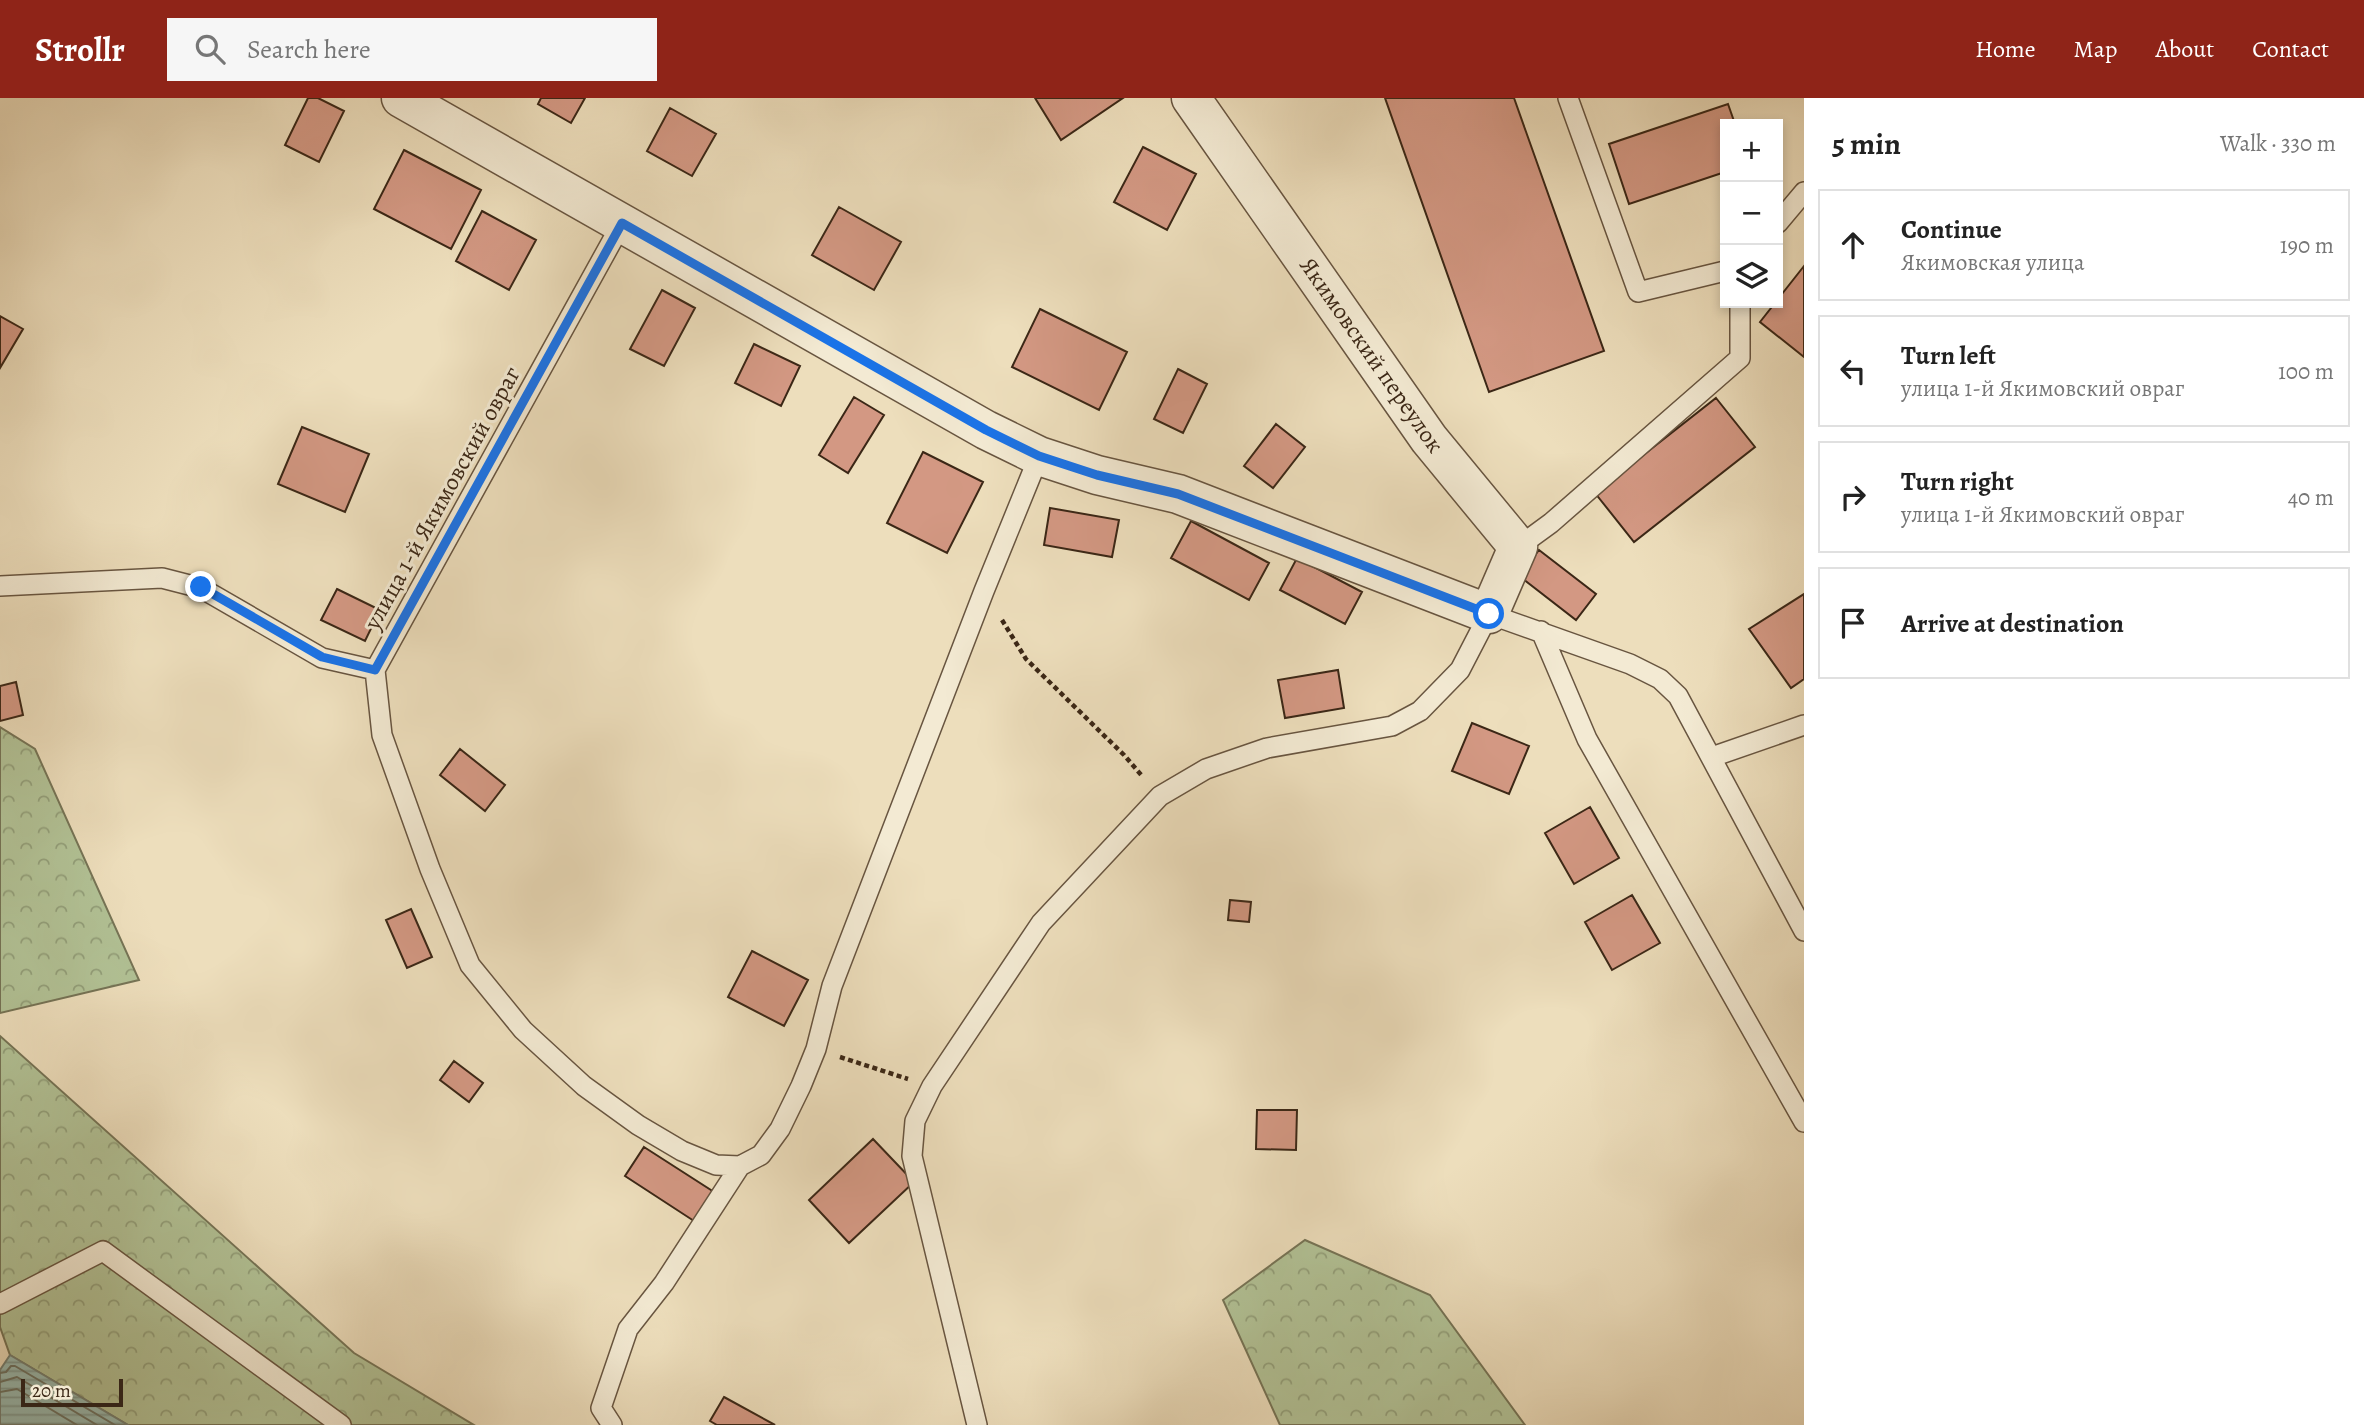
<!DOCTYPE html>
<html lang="en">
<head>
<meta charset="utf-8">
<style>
	body { margin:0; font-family:Alegreya,serif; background:#f6f6f6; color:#222 }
	.controls { position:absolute; right:21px; top:21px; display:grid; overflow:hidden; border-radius:0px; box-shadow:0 4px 10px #0003 }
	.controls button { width:63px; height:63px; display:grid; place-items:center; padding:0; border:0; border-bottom:2px solid #e0e0e0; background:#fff; color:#222; font:35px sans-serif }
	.scale { position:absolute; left:21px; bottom:18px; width:102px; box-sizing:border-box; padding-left:7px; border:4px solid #3b2716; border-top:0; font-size:19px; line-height:24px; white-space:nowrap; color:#3b2716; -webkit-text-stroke:5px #f3ead3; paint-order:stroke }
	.stop { position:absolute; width:21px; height:21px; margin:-16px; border:5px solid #1a73e8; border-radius:50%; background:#fff }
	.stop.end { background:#1a73e8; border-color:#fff; box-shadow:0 2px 7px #0008 }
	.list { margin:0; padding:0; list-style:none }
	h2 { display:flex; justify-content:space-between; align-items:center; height:91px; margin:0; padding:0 28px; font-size:30px }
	h2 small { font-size:23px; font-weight:400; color:#767676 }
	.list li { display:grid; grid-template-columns:46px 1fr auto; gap:21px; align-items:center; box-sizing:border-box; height:112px; margin:0 14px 14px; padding:0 14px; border:2px solid #e0e0e0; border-radius:0px }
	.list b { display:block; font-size:26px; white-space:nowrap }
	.list p { margin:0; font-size:23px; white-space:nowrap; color:#767676 }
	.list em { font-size:23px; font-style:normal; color:#767676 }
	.icon { flex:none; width:38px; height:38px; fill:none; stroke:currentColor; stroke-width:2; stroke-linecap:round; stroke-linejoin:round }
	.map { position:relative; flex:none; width:1804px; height:1327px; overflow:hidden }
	header { display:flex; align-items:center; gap:42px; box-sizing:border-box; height:98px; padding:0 35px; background:#8f2418; color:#fff }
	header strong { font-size:33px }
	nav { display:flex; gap:38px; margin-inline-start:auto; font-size:24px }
	.search { width:490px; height:63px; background:#f6f6f6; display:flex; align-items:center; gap:18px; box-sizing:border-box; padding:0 24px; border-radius:0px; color:#767676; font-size:26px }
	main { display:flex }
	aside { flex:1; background:#fff }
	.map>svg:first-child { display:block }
</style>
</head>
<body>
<header>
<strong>Strollr</strong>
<div class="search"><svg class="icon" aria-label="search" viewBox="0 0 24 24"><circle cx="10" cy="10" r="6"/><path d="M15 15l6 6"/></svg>Search here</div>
<nav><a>Home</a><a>Map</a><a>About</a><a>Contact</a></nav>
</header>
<main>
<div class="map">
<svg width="1804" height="1327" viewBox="0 0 1804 1327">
	<defs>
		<pattern id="forest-crowns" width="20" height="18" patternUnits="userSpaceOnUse" patternTransform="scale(1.75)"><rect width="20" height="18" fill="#b2c296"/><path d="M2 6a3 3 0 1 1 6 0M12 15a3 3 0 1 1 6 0" fill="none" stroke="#929e79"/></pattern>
		<pattern id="water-rules" width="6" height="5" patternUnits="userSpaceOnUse" patternTransform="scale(1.75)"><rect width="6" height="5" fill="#99bcb3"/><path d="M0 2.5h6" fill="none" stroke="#7e9991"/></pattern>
	</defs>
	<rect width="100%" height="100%" fill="#eddebc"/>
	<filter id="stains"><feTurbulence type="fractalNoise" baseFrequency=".00286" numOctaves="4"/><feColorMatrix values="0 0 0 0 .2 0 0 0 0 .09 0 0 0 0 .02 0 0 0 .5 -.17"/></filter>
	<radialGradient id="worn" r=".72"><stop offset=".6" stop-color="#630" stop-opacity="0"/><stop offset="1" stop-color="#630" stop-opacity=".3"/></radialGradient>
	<!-- forest -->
	<path fill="url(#forest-crowns)" stroke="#767456" stroke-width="2" d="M0,629L35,651L139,882L0,915Z
		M0,938L354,1255L474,1327H128L10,1257L0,1229Z
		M1305,1142L1430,1197L1525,1327H1280L1223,1202Z"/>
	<!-- water -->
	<path fill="url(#water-rules)" stroke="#738074" stroke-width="2" d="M10,1257L128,1327H0V1272Z"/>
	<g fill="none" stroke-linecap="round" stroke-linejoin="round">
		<!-- shore -->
		<path stroke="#6a7264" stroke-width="2" d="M0,1275L6,1274L11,1268H15L115,1327
			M0,1284L17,1279L97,1327
			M0,1294L17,1291L77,1327"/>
	</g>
	<!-- building -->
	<path fill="#d39883" stroke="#3b2716" stroke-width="2" d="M308,0H318L344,13L319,64L285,47Z
		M541,0H585L571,25L538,6Z
		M1035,0H1123L1061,42Z
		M1385,0H1514L1604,253L1489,294Z
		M1728,6L1735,26H1725V74L1629,106L1609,46Z
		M670,10L716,36L692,78L647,53Z
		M1143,49L1196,76L1167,132L1114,104Z
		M404,52L481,92L451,151L374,111Z
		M839,109L901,144L874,192L812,157Z
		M482,113L536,142L509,192L456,163Z
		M1804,168V259L1760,224L1775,205H1778V201Z
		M662,192L695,210L664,268L630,251Z
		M1040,211L1127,254L1099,312L1012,269Z
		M0,218L23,231L0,270Z
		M754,246L800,268L781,308L735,285Z
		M1178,271L1207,286L1183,335L1154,321Z
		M854,299L884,317L848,375L819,357Z
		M1716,300L1755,349L1634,444L1595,395Z
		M1276,326L1305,349L1273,390L1244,368Z
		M302,329L369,356L345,414L278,386Z
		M923,354L983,384L947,455L887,425Z
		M1050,410L1119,422L1112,459L1044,447Z
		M1191,423L1269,465L1249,502L1171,460Z
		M1539,452L1596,496L1576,522L1519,478Z
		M1297,460L1362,494L1345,526L1280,492Z
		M337,491L380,512L365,543L321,522Z
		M1804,496V581L1791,590L1749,531Z
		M1338,572L1344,610L1285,620L1278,582Z
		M16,584L23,617L0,623V588Z
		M1472,625L1529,648L1509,696L1452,673Z
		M460,651L505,687L485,713L440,677Z
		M1590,709L1619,760L1574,786L1545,735Z
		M1632,797L1660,845L1612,872L1585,824Z
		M1230,802L1251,804L1249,824L1228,822Z
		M411,811L432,859L407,870L386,822Z
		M752,853L808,882L784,928L728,899Z
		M454,963L483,985L469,1004L440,982Z
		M1257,1012H1297L1296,1052L1256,1051Z
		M873,1041L914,1084L849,1145L809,1102Z
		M644,1049L714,1094L694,1123L625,1078Z
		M724,1299L775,1327H717L710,1323Z"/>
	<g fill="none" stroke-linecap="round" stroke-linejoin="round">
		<!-- lane casing -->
		<g stroke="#685540" stroke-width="22">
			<path id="lane" d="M1568,0L1638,194L1725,173
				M1778,125L1804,94
				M1518,449L1551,425L1740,260V205
				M0,488L162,480L201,490L322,560L375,572L622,125
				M1541,533L1587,641L1804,1024
				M375,572L382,637L430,771L470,867L523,932L584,988L638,1027L682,1053L716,1067L740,1068L761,1057L780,1031L801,988L816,951L832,888L984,493L1039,358
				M1712,659L1804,627
				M0,1206L103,1153L341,1327
				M612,1327L601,1310L628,1231L664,1185L740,1068
				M977,1327L912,1058L915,1023L932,988L1041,825L1160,698L1206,671L1267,650L1392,628L1420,613L1460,572L1489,516L1630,566L1660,581L1678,598L1804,833"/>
		</g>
		<!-- street casing -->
		<g stroke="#685540" stroke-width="41">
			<path id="street" d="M401,0L986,332L1039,358L1097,377L1178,396L1489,516L1518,449L1429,341L1191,0"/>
		</g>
		<!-- path -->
		<path stroke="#3b2716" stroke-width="4.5" stroke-dasharray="5 3.5" stroke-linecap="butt" d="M1002,522L1026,561L1124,657L1143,679
			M840,959L908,981"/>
		<!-- lane -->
		<use href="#lane" stroke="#f3ead3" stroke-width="19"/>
		<!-- street -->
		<use href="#street" stroke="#f3ead3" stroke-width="38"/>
	</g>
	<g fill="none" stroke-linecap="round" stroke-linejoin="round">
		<!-- route -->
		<path stroke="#1a73e8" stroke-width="9" d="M201,489L322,559L375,572L622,125L986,332L1039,358L1097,377L1178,396L1489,516"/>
	</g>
	<g text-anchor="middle" stroke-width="6" stroke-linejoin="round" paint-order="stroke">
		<!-- street labels -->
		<g font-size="24" fill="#3b2716" stroke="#f3ead3">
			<text transform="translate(1372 257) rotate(55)" y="8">Якимовский переулок</text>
			<text transform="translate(442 400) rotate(-61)" y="8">улица 1-й Якимовский овраг</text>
		</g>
	</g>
	<rect width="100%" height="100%" filter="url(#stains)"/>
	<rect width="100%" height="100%" fill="url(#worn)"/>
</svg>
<div class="controls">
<button>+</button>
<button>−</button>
<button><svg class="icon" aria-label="layers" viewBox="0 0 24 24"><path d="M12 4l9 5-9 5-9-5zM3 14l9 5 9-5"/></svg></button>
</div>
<div class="scale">20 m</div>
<div class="stop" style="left:1489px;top:516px"></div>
<div class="stop end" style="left:201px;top:489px"></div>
</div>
<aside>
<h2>5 min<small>Walk · 330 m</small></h2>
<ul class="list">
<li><svg class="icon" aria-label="ahead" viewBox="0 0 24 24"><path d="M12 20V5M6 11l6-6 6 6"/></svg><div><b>Continue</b><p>Якимовская улица</p></div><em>190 m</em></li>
<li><svg class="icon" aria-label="left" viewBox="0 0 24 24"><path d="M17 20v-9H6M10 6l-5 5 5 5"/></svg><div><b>Turn left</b><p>улица 1-й Якимовский овраг</p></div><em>100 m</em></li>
<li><svg class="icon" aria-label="right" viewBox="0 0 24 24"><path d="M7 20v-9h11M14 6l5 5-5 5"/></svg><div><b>Turn right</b><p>улица 1-й Якимовский овраг</p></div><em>40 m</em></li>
<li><svg class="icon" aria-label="arrive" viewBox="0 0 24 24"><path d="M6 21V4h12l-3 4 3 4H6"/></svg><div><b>Arrive at destination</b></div></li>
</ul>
</aside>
</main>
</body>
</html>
